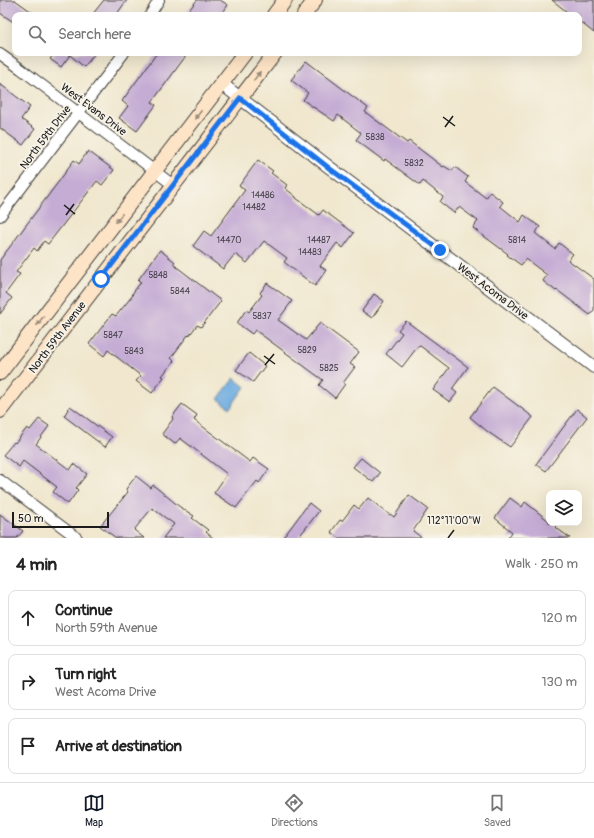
<!DOCTYPE html>
<html lang="en">
<head>
<meta charset="utf-8">
<style>
	body { margin:0; font-family:Pangolin,sans-serif; background:#f2f2f2; color:#222 }
	.controls { position:absolute; right:12px; bottom:12px; display:grid; overflow:hidden; border-radius:8px; box-shadow:0 4px 16px #0002 }
	.controls button { width:36px; height:36px; display:grid; place-items:center; padding:0; border:0; border-bottom:1px solid #e0e0e0; background:#fff; color:#222; font:20px sans-serif }
	.scale { position:absolute; left:12px; bottom:10px; width:97px; box-sizing:border-box; padding-left:4px; border:2px solid #1c1c1c; border-top:0; font-size:11px; line-height:14px; white-space:nowrap; color:#1c1c1c; -webkit-text-stroke:3px #f7f3e8; paint-order:stroke }
	.stop { position:absolute; width:12px; height:12px; margin:-9px; border:3px solid #1a73e8; border-radius:50%; background:#fff }
	.stop.end { background:#1a73e8; border-color:#fff; box-shadow:0 1px 4px #0008 }
	.list { margin:0; padding:0; list-style:none }
	h2 { display:flex; justify-content:space-between; align-items:center; height:52px; margin:0; padding:0 16px; font-size:17px }
	h2 small { font-size:13px; font-weight:400; color:#767676 }
	.list li { display:grid; grid-template-columns:26px 1fr auto; gap:12px; align-items:center; box-sizing:border-box; height:56px; margin:0 8px 8px; padding:0 8px; border:1px solid #e0e0e0; border-radius:8px }
	.list b { display:block; font-size:15px; white-space:nowrap }
	.list p { margin:0; font-size:13px; white-space:nowrap; color:#767676 }
	.list em { font-size:13px; font-style:normal; color:#767676 }
	.icon { flex:none; width:22px; height:22px; fill:none; stroke:currentColor; stroke-width:2; stroke-linecap:round; stroke-linejoin:round }
	.map { position:relative; flex:none; width:594px; height:538px; overflow:hidden }
	.search { position:absolute; background:#fff; box-shadow:0 4px 16px #0002; left:12px; right:12px; top:12px; height:44px; display:flex; align-items:center; gap:10px; box-sizing:border-box; padding:0 14px; border-radius:8px; color:#767676; font-size:15px }
	.sheet { height:244px; background:#fff }
	nav { display:flex; justify-content:space-around; align-items:center; box-sizing:border-box; height:56px; border-top:1px solid #e0e0e0; background:#fff; font-size:11px; color:#767676 }
	nav a { display:grid; justify-items:center; gap:2px }
	nav .on { color:#111827 }
	.map>svg:first-child { display:block }
</style>
</head>
<body>
<div class="map">
<svg width="594" height="538" viewBox="0 0 594 538">
	<rect width="100%" height="100%" fill="#f7f3e8"/>
	<filter id="ink" filterUnits="userSpaceOnUse"><feTurbulence type="fractalNoise" baseFrequency=".025" numOctaves="2"/><feDisplacementMap in="SourceGraphic" scale="8" xChannelSelector="R" yChannelSelector="G"/><feConvolveMatrix kernelMatrix="1 2 1 2 8 2 1 2 1" color-interpolation-filters="sRGB"/></filter>
	<filter id="wash" filterUnits="userSpaceOnUse"><feTurbulence type="fractalNoise" baseFrequency=".012" numOctaves="4" result="noise"/><feDisplacementMap in="SourceGraphic" scale="16" xChannelSelector="R" yChannelSelector="G"/><feGaussianBlur stdDeviation="0.9" result="paint"/><feColorMatrix in="noise" values="0 0 0 0 0 0 0 0 0 0 0 0 0 0 0 0 0 1.4 0 .05"/><feComposite in="paint" operator="in"/></filter>
	<g filter="url(#wash)">
		<rect width="100%" height="100%" fill="#f0e7ce"/>
		<!-- water -->
		<path fill="#6dace0" stroke="#44647e" d="M234,378L245,387L230,408L218,399Z"/>
		<g id="blocks">
			<!-- building -->
			<path fill="#c5acd4" d="M0,0H15L36,15H15V23L0,13Z
				M104,0H127L116,15H92Z
				M197,0H220L228,5L221,15H185Z
				M552,0H594V33L579,21V15H571Z
				M55,53H95L84,67L70,55L61,67L50,59Z
				M157,53H188L152,102L156,105L137,131L119,118L128,106L122,101Z
				M306,61L368,108L365,112L407,143L409,141L443,167L444,166L452,171L455,167L468,177L465,182L486,198L490,192L503,202L500,206L520,222L524,215L540,227L535,233L555,249L559,243L573,254L568,260L594,279V310L590,315L557,290L556,291L543,281L547,275L526,259L521,265L507,255L508,254L473,228L478,221L459,207L454,213L440,202L443,197L423,181L420,185L385,159L384,161L356,140L361,133L338,115L334,121L303,100L308,93L291,80Z
				M0,84L30,107L21,119L35,129L23,145L0,128Z
				M88,151L114,170L102,185L97,181L48,244L44,241L37,251L34,248L16,272L20,274L6,293L12,298L0,314V260L65,173V172L74,160L79,164Z
				M258,160L273,171L271,173L287,185L285,188L296,197V198L319,215L323,210L354,233L343,248L337,243L320,266L326,270L315,286L284,262L287,258L264,241L247,263L235,254L223,269L193,246L204,231L211,236L245,190L239,186Z
				M160,250L175,262L173,264L221,301L201,327L197,325L189,336L188,335L171,358L174,361L162,376L164,377L152,393L136,381L141,376L108,350L104,356L89,344L112,314L116,316L133,295L132,294L141,282L138,280Z
				M267,283L292,301L278,320L306,340L320,323L359,352L350,364L355,367L343,383L345,384L335,398L319,385L323,380L255,330L252,334L237,323L246,310L249,312L262,295L260,293Z
				M374,294L384,301L372,318L362,311Z
				M406,321L468,367L452,389L457,393L450,402L433,390L449,368L419,345L402,367L386,354L402,333L398,330Z
				M249,353L265,366L253,382L236,370Z
				M493,387L533,417L510,447L488,432L470,417Z
				M182,404L197,415L194,420L250,462L253,458L269,469L259,483L257,481L236,508L214,493L227,474L180,438L175,444L162,434L173,419L172,417Z
				M70,406L112,437L105,447L64,416Z
				M577,409L587,417L546,471L536,464Z
				M39,419L49,426L36,444L70,470L74,464L87,474L76,488L78,490L68,504L53,492L57,487L23,461L19,467L3,455L14,442L15,443L27,428L30,430Z
				M361,458L380,473L373,482L353,467Z
				M136,476L151,488L153,485L180,507L194,516L192,518L208,530L206,532L213,538H163L174,524L152,508L134,530L144,538H116L100,526L128,492L126,489Z
				M409,495L428,509L413,531L422,538H339L331,532L340,520L342,521L354,505L359,509L368,498L390,515V514L394,517Z
				M510,498L522,507L525,502L549,521V523H552L556,526L555,527L570,538H508L512,532L495,518Z
				M309,503L319,511L298,538H283Z
				M0,514L23,531L17,538H0Z"/>
		</g>
	</g>
	<g filter="url(#ink)">
		<use href="#blocks" fill-opacity="0" stroke="#3c3a37" stroke-width="1"/>
		<g fill="none" stroke-linecap="round" stroke-linejoin="round">
			<!-- minor casing -->
			<g stroke="#3c3a37" stroke-width="12">
				<path id="minor" d="M150,15L159,0
					M0,54L21,69L173,185
					M0,216L124,53
					M0,480L77,538"/>
			</g>
			<!-- tertiary casing -->
			<g stroke="#3c3a37" stroke-width="14">
				<path id="tertiary" d="M222,84L329,167L594,367"/>
			</g>
			<!-- secondary casing -->
			<g stroke="#3c3a37" stroke-width="16">
				<path id="secondary" d="M274,15L285,0
					M304,15L315,0
					M0,373L245,53
					M0,411L275,53"/>
			</g>
			<!-- minor -->
			<use href="#minor" stroke="#fff" stroke-width="10"/>
			<!-- tertiary -->
			<use href="#tertiary" stroke="#fff" stroke-width="12"/>
			<!-- secondary -->
			<use href="#secondary" stroke="#fee4c6" stroke-width="14"/>
		</g>
		<!-- one-way arrows -->
		<defs><path id="oneway-solid" d="M-6-.8H1V-3.2L6.5 0L1 3.2V.8H-6Z"/></defs>
		<g fill="#988a7a">
			<use href="#oneway-solid" transform="translate(257 76) rotate(-53)"/>
			<use href="#oneway-solid" transform="translate(198 115) rotate(127)"/>
			<use href="#oneway-solid" transform="translate(119 218) rotate(127)"/>
			<use href="#oneway-solid" transform="translate(40 321) rotate(127)"/>
		</g>
	</g>
	<g fill="none" stroke-linecap="round" stroke-linejoin="round" filter="url(#ink)">
		<!-- route -->
		<path stroke="#1a73e8" stroke-width="5" d="M101,279L240,98L329,168L440,250"/>
	</g>
	<!-- ticks -->
	<path fill="none" stroke="#1c1c1c" stroke-width="1.5" d="M443,117L455,126M445,127L453,116M64,205L75,214M66,215L74,204M264,356L275,364M265,365L274,354M448,538L454,530"/>
	<g text-anchor="middle" stroke-width="3.5" stroke-linejoin="round" paint-order="stroke">
		<!-- number labels -->
		<g font-size="9" fill="#46404a">
			<text x="375" y="140">5838</text>
			<text x="414" y="166">5832</text>
			<text x="263" y="198">14486</text>
			<text x="254" y="210">14482</text>
			<text x="229" y="243">14470</text>
			<text x="319" y="243">14487</text>
			<text x="517" y="243">5814</text>
			<text x="310" y="255">14483</text>
			<text x="158" y="278">5848</text>
			<text x="180" y="294">5844</text>
			<text x="262" y="319">5837</text>
			<text x="113" y="338">5847</text>
			<text x="307" y="353">5829</text>
			<text x="134" y="354">5843</text>
			<text x="329" y="371">5825</text>
		</g>
		<!-- street labels -->
		<g font-size="11" fill="#1c1c1c" stroke="#f7f3e8">
			<text transform="translate(94 109) rotate(37)" y="4">West Evans Drive</text>
			<text transform="translate(45 137) rotate(-53)" y="4">North 59th Drive</text>
			<text transform="translate(493 291) rotate(37)" y="4">West Acoma Drive</text>
			<text transform="translate(57 337) rotate(-53)" y="4">North 59th Avenue</text>
		</g>
	</g>
	<g font-size="10" text-anchor="middle" fill="#1c1c1c" stroke="#f7f3e8" stroke-width="3.5" stroke-linejoin="round" paint-order="stroke">
		<text x="454" y="524">112°11'00"W</text>
	</g>
</svg>
<div class="controls">
<button><svg class="icon" aria-label="layers" viewBox="0 0 24 24"><path d="M12 4l9 5-9 5-9-5zM3 14l9 5 9-5"/></svg></button>
</div>
<div class="scale">50 m</div>
<div class="stop" style="left:101px;top:279px"></div>
<div class="stop end" style="left:440px;top:250px"></div>
<div class="search"><svg class="icon" aria-label="search" viewBox="0 0 24 24"><circle cx="10" cy="10" r="6"/><path d="M15 15l6 6"/></svg>Search here</div>
</div>
<section class="sheet">
<h2>4 min<small>Walk · 250 m</small></h2>
<ul class="list">
<li><svg class="icon" aria-label="ahead" viewBox="0 0 24 24"><path d="M12 20V5M6 11l6-6 6 6"/></svg><div><b>Continue</b><p>North 59th Avenue</p></div><em>120 m</em></li>
<li><svg class="icon" aria-label="right" viewBox="0 0 24 24"><path d="M7 20v-9h11M14 6l5 5-5 5"/></svg><div><b>Turn right</b><p>West Acoma Drive</p></div><em>130 m</em></li>
<li><svg class="icon" aria-label="arrive" viewBox="0 0 24 24"><path d="M6 21V4h12l-3 4 3 4H6"/></svg><div><b>Arrive at destination</b></div></li>
</ul>
</section>
<nav>
<a class="on"><svg class="icon" aria-label="map" viewBox="0 0 24 24"><path d="M3 6l6-2 6 2 6-2v14l-6 2-6-2-6 2zM9 4v14M15 6v14"/></svg>Map</a>
<a><svg class="icon" aria-label="directions" viewBox="0 0 24 24"><path d="M12 3l9 9-9 9-9-9zM9 14v-3h6M13 9l2 2-2 2"/></svg>Directions</a>
<a><svg class="icon" aria-label="saved" viewBox="0 0 24 24"><path d="M7 4h10v16l-5-4-5 4z"/></svg>Saved</a>
</nav>
</body>
</html>
